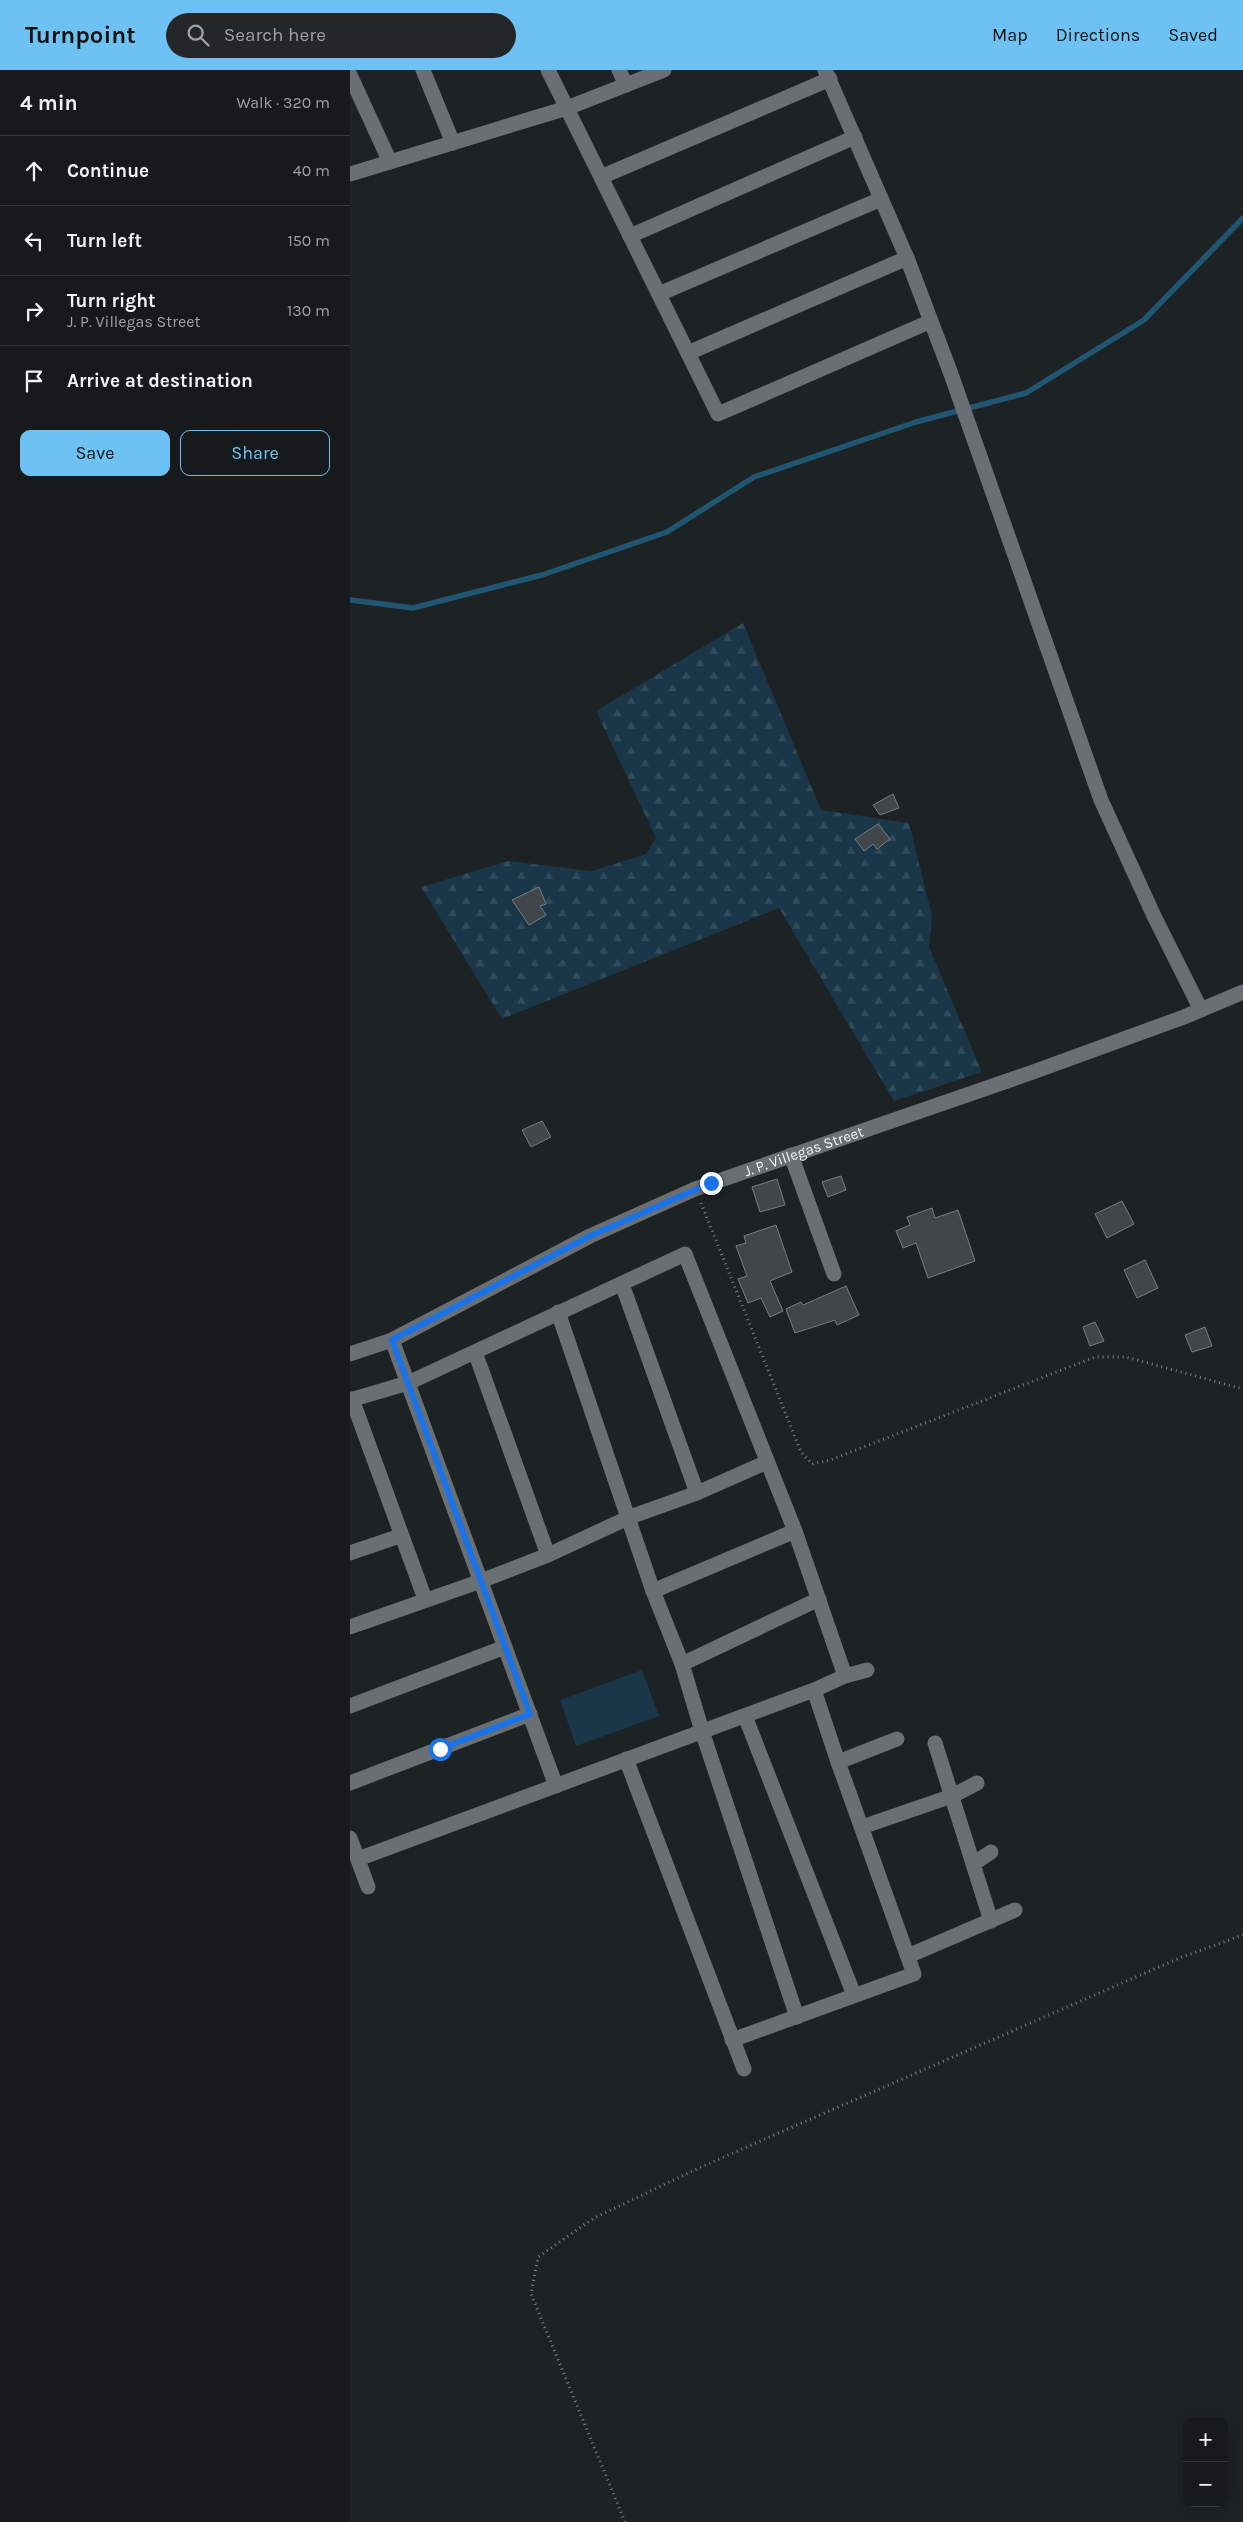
<!DOCTYPE html>
<html lang="en">
<head>
<meta charset="utf-8">
<style>
	body { margin:0; font-family:Karla,sans-serif; background:#232729; color:#f1f3f6 }
	.controls { position:absolute; right:15px; bottom:15px; display:grid; overflow:hidden; border-radius:10px; box-shadow:0 2px 12px #0003 }
	.controls button { width:45px; height:45px; display:grid; place-items:center; padding:0; border:0; border-bottom:1px solid #35383b; background:#161a1c; color:#f1f3f6; font:25px sans-serif }
	.stop { position:absolute; width:15px; height:15px; margin:-11px; border:4px solid #1a73e8; border-radius:50%; background:#fff }
	.stop.end { background:#1a73e8; border-color:#fff; box-shadow:0 1px 5px #0008 }
	.list { margin:0; padding:0; list-style:none }
	h2 { display:flex; justify-content:space-between; align-items:center; height:65px; margin:0; padding:0 20px; font-size:21px }
	h2 small { font-size:16px; font-weight:400; color:#9ea1a3 }
	.list li { display:grid; grid-template-columns:32px 1fr auto; gap:15px; align-items:center; box-sizing:border-box; height:70px; padding:0 20px; border-top:1px solid #35383b }
	.list b { display:block; font-size:19px; white-space:nowrap }
	.list p { margin:0; font-size:16px; white-space:nowrap; color:#9ea1a3 }
	.list em { font-size:16px; font-style:normal; color:#9ea1a3 }
	.actions { display:flex; gap:10px; padding:15px 20px }
	.actions a { flex:1; padding:11px 0; border:1px solid #6dc2f3; border-radius:10px; text-align:center; font-size:18px; color:#6dc2f3 }
	.actions .main { background:#6dc2f3; color:#111 }
	.icon { flex:none; width:28px; height:28px; fill:none; stroke:currentColor; stroke-width:2; stroke-linecap:round; stroke-linejoin:round }
	.map { position:relative; flex:none; width:893px; height:2452px; overflow:hidden }
	header { display:flex; align-items:center; gap:30px; box-sizing:border-box; height:70px; padding:0 25px; background:#6dc2f3; color:#111 }
	header strong { font-size:24px }
	nav { display:flex; gap:28px; margin-inline-start:auto; font-size:18px }
	.search { width:350px; height:45px; background:#232729; display:flex; align-items:center; gap:12px; box-sizing:border-box; padding:0 18px; border-radius:28px; color:#9ea1a3; font-size:19px }
	main { display:flex }
	aside { flex:1; background:#161a1c }
	.map>svg:first-child { display:block }
</style>
</head>
<body>
<header>
<strong>Turnpoint</strong>
<div class="search"><svg class="icon" aria-label="search" viewBox="0 0 24 24"><circle cx="10" cy="10" r="6"/><path d="M15 15l6 6"/></svg>Search here</div>
<nav><a>Map</a><a>Directions</a><a>Saved</a></nav>
</header>
<main>
<aside>
<h2>4 min<small>Walk · 320 m</small></h2>
<ul class="list">
<li><svg class="icon" aria-label="ahead" viewBox="0 0 24 24"><path d="M12 20V5M6 11l6-6 6 6"/></svg><div><b>Continue</b></div><em>40 m</em></li>
<li><svg class="icon" aria-label="left" viewBox="0 0 24 24"><path d="M17 20v-9H6M10 6l-5 5 5 5"/></svg><div><b>Turn left</b></div><em>150 m</em></li>
<li><svg class="icon" aria-label="right" viewBox="0 0 24 24"><path d="M7 20v-9h11M14 6l5 5-5 5"/></svg><div><b>Turn right</b><p>J. P. Villegas Street</p></div><em>130 m</em></li>
<li><svg class="icon" aria-label="arrive" viewBox="0 0 24 24"><path d="M6 21V4h12l-3 4 3 4H6"/></svg><div><b>Arrive at destination</b></div></li>
</ul>
<div class="actions"><a class="main">Save</a><a>Share</a></div>
</aside>
<div class="map">
<svg width="893" height="2452" viewBox="0 0 893 2452">
	<defs>
		<pattern id="forest-firs" width="22" height="20" patternUnits="userSpaceOnUse" patternTransform="scale(1.25)"><rect width="22" height="20" fill="#193748"/><path d="M5 1l3.5 6h-7zM16 11l3.5 6h-7z" fill="#304b5a"/></pattern>
	</defs>
	<rect width="100%" height="100%" fill="#1d2225"/>
	<!-- grass -->
	<path fill="#193748" d="M292,1600L309,1646L226,1676L210,1630Z"/>
	<!-- forest -->
	<path fill="url(#forest-firs)" d="M393,553L471,740L559,753L582,846L579,877L632,1002L544,1031L429,838L152,949L71,817L158,791L242,801L296,784L306,768L246,641Z"/>
	<g fill="none" stroke-linecap="round" stroke-linejoin="round">
		<!-- stream -->
		<path stroke="#205672" stroke-width="5.5" d="M0,530L63,538L192,505L317,462L404,407L566,352L676,323L794,250L893,148"/>
	</g>
	<!-- building -->
	<path fill="#41464a" stroke="#777d81" d="M543,724L549,738L530,745L523,735Z
		M528,754L540,769L527,779L523,774L514,781L505,769Z
		M189,817L196,834L190,836L196,845L179,855L162,830Z
		M192,1051L201,1067L181,1077L172,1060Z
		M491,1106L496,1120L478,1127L472,1112Z
		M427,1109L435,1135L410,1142L402,1117Z
		M772,1131L784,1154L757,1168L745,1144Z
		M582,1138L585,1148L608,1140L625,1191L578,1208L566,1173L553,1178L546,1161L560,1155L557,1147Z
		M426,1155L442,1202L420,1211L433,1241L420,1247L411,1228L398,1233L388,1209L397,1206L386,1176L396,1173L394,1166Z
		M795,1190L808,1218L787,1228L774,1200Z
		M496,1216L509,1245L487,1255L485,1250L445,1263L436,1239L451,1232L453,1235Z
		M745,1252L754,1271L740,1276L733,1257Z
		M855,1257L862,1276L842,1282L835,1265Z"/>
	<g fill="none" stroke-linecap="round" stroke-linejoin="round">
		<!-- path -->
		<path stroke="#7d8183" stroke-width="3" stroke-dasharray="1 4" stroke-linecap="butt" d="M351,1133L451,1382L462,1394L480,1390L745,1287H776L893,1319
			M275,2452L181,2224L188,2187L244,2148L351,2097L772,1913L832,1887L893,1865"/>
		<!-- minor -->
		<g stroke="#696f73" stroke-width="15">
			<path d="M73,0L103,73"/>
			<path d="M198,0L368,344L579,252"/>
			<path d="M269,0L276,15"/>
			<path d="M475,0L557,188L601,304L751,730L804,846L851,940"/>
			<path d="M0,5L40,92"/>
			<path d="M0,104L217,38L314,0"/>
			<path d="M251,107L480,9"/>
			<path d="M280,166L505,67"/>
			<path d="M309,224L531,129"/>
			<path d="M338,283L557,188"/>
			<path d="M441,1085L484,1204"/>
			<path d="M272,1214L347,1423"/>
			<path d="M208,1242L303,1521L332,1594L352,1661L447,1947"/>
			<path d="M42,1270L206,1716"/>
			<path d="M125,1282L198,1485"/>
			<path id="s1" d="M0,1284L42,1270L240,1166L345,1119L683,1002L834,947L893,922"/>
			<path d="M2,1329L75,1529"/>
			<path d="M0,1330L58,1313L335,1184L445,1461L495,1606"/>
			<path d="M0,1483L50,1466"/>
			<path d="M303,1521L445,1461"/>
			<path d="M0,1557L131,1511L198,1485L280,1447L347,1423L417,1392"/>
			<path d="M332,1594L469,1529"/>
			<path d="M0,1636L155,1577"/>
			<path d="M395,1646L504,1925"/>
			<path d="M585,1673L641,1851"/>
			<path d="M276,1689L394,1999"/>
			<path d="M488,1692L547,1669"/>
			<path d="M0,1713L180,1644"/>
			<path d="M512,1757L602,1726L627,1713"/>
			<path d="M0,1768L18,1817"/>
			<path d="M8,1789L464,1620L495,1606L517,1600"/>
			<path d="M623,1794L641,1782"/>
			<path d="M558,1886L665,1840"/>
			<path d="M382,1970L564,1904L488,1692L464,1620"/>
		</g>
	</g>
	<g fill="none" stroke-linecap="round" stroke-linejoin="round">
		<!-- route -->
		<path stroke="#1a73e8" stroke-width="6" d="M90,1679L180,1644L42,1270L240,1166L361,1113"/>
	</g>
	<g text-anchor="middle" stroke-width="5" stroke-linejoin="round" paint-order="stroke">
		<!-- street labels -->
		<g font-size="15" fill="#f0f3f5" stroke="#1d2225">
			<text dy="5" stroke="none"><textPath href="#s1" startOffset="498">J. P. Villegas Street</textPath></text>
		</g>
	</g>
</svg>
<div class="controls">
<button>+</button>
<button>−</button>
</div>
<div class="stop" style="left:90px;top:1679px"></div>
<div class="stop end" style="left:361px;top:1113px"></div>
</div>
</main>
</body>
</html>
